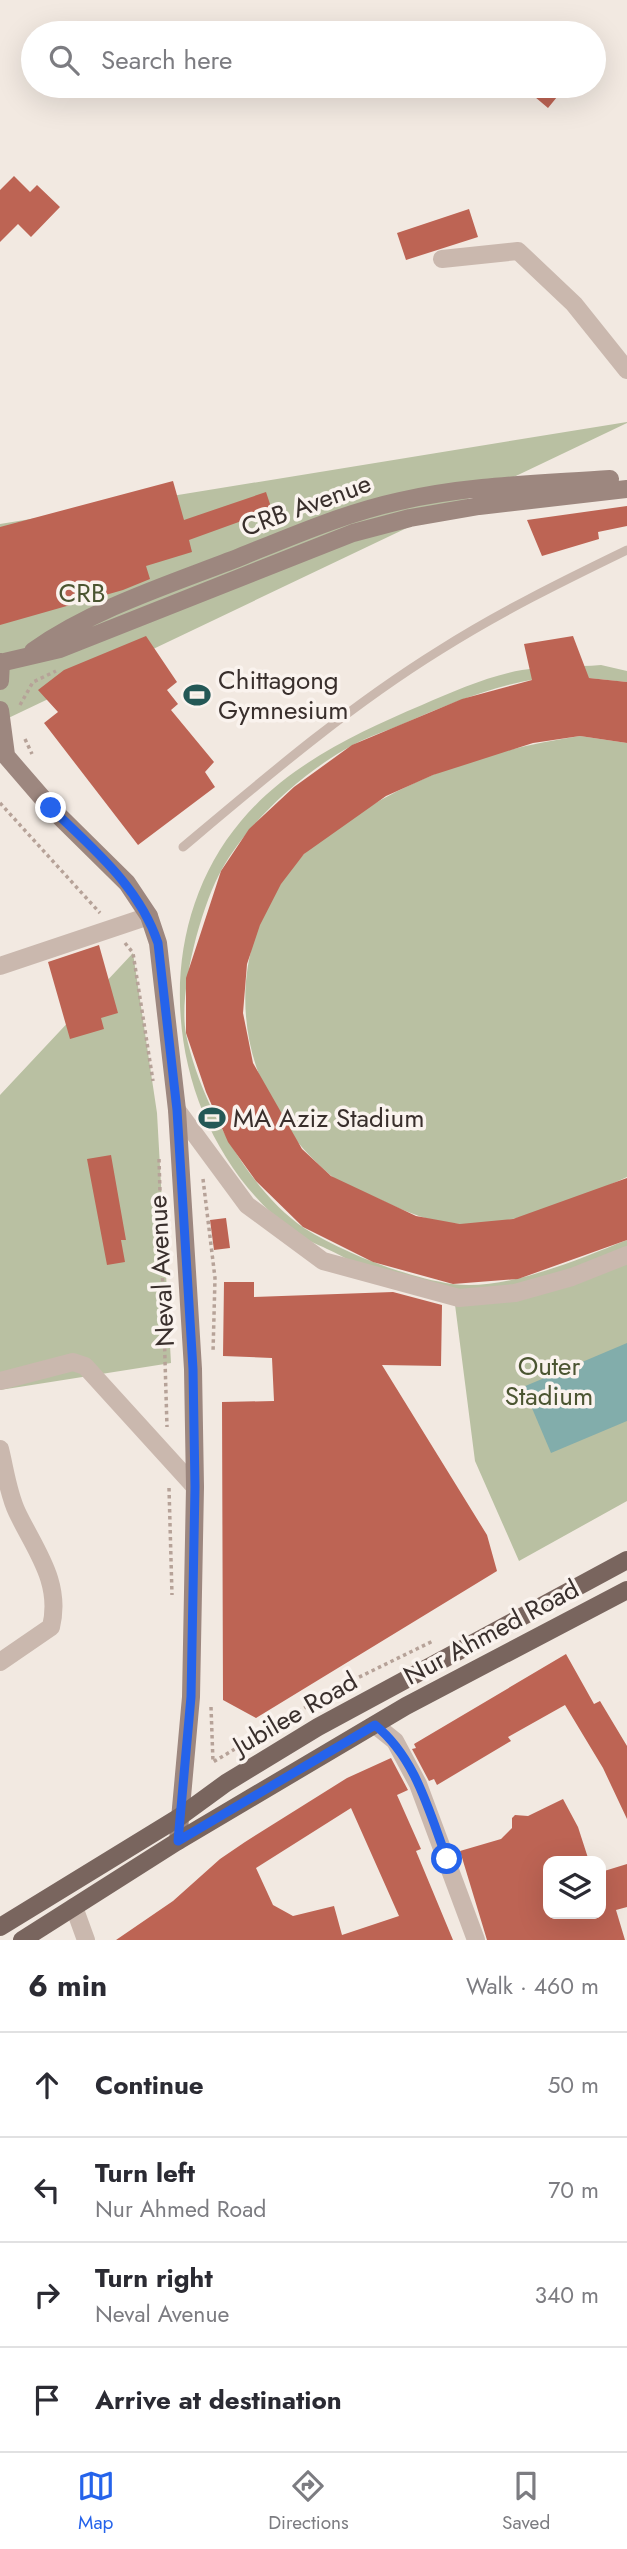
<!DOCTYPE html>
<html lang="en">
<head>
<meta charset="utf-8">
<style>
	body { margin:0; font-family:Jost,sans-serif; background:#f2f2f3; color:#2b2b33 }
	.controls { position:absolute; right:21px; bottom:21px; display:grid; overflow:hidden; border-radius:14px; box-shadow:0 7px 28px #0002 }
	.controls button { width:63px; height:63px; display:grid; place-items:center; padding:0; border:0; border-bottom:2px solid #e1e1e2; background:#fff; color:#2b2b33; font:35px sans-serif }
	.stop { position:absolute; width:21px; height:21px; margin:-16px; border:5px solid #2563eb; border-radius:50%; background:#fff }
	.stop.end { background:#2563eb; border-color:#fff; box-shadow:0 2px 7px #0008 }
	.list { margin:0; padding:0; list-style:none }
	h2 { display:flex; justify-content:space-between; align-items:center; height:91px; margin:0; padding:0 28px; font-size:30px }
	h2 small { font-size:23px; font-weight:400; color:#7c7c81 }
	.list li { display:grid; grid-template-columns:46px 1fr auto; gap:21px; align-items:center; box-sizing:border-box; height:105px; padding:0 28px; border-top:2px solid #e1e1e2 }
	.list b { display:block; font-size:26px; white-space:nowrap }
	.list p { margin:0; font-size:23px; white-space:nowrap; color:#7c7c81 }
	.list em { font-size:23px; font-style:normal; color:#7c7c81 }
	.icon { flex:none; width:38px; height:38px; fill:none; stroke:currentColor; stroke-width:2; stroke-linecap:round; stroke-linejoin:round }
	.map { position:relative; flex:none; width:627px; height:1940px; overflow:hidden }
	.search { position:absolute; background:#fff; box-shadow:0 7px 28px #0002; left:21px; right:21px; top:21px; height:77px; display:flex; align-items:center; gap:18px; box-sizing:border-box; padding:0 24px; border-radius:38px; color:#7c7c81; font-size:26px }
	.sheet { height:511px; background:#fff }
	nav { display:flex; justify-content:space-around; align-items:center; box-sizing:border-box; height:98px; border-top:2px solid #e1e1e2; background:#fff; font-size:19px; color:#7c7c81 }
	nav a { display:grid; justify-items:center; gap:4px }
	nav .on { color:#2563eb }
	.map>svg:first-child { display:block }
</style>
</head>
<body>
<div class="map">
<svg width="627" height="1940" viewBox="0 0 627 1940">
	<rect width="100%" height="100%" fill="#f2e9e1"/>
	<!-- green -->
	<path fill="#b9c0a2" d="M627,422V423L0,722V524Z
		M601,665L627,671V682C598,679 564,674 536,679C490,687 446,705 403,724C387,731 369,736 353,745C304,771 249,821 222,869C201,906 178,992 186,1034C199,1099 248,1190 304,1228C343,1253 406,1277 452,1284C507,1291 576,1260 627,1240V1501L519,1561L475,1461L453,1289C427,1284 400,1280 375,1272C359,1267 343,1256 327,1249C317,1244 303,1239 294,1232C170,1139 139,942 241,821C288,765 356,733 422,705C454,691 488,676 522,670C548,666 576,667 601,665Z
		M580,736L627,743V1177C577,1200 517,1226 461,1224C432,1223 406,1212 381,1200C364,1192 342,1186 329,1174C232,1091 214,951 303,855C311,846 323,840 332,832C404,777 492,749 580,736Z
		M133,953L157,1113L171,1363L0,1390V1095Z"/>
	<!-- water -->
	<path fill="#82adab" d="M627,1343V1421L551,1453L523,1387Z"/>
	<!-- building -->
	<path fill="#bd6454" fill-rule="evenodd" d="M522,86H566L548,108Z
		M14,176L30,192L37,185L60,207L31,237L18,224L0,242V190Z
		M469,209L478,237L406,260L397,233Z
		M173,481L184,520L266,492L272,510L189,540L192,552L146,566L150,579L123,590L0,625V527Z
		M627,506V526L598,532L599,539L542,556L527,520Z
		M146,636L177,682L167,690L178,704L171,710L214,762L205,772L215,787L138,845L44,723L58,712L38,690L64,670Z
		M573,636L589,678L627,682V743L580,736L533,743L433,775L386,796L304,854L281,884L260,925L247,964L243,1013L253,1063L302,1149L331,1176L416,1216L460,1224L513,1219L627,1178V1240L518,1279L453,1284L373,1262L303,1227L256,1181L228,1142L206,1092L186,1033V978L221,871L249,829L294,787L352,745L462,699L532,680L524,644Z
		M99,945L118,1013L101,1018L104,1029L70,1039L48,962Z
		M111,1155L126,1240H121L125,1262L107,1265L87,1159Z
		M226,1218L230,1248L214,1250L210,1220Z
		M224,1282H254V1297L393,1292L442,1305L441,1366L382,1365L487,1535L497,1571L256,1718L223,1700L222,1402L274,1401L272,1358L223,1356Z
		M566,1654L594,1704L600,1701L627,1746V1819L603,1768L565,1705L508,1737L511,1741L437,1785L434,1779L429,1781L412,1749L416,1748L414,1744Z
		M391,1758L408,1790L397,1795L421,1849L416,1851L453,1940H116L173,1901L220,1859L245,1842L347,1778ZM351,1808L399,1916L342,1935L334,1906L293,1916L273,1905L256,1868Z
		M563,1799L578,1827L589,1861H548V1914H601V1872L627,1864V1907L616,1910L625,1940H487L460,1851L501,1839L512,1828V1818L515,1815L528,1816Z"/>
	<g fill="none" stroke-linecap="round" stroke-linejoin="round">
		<!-- path -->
		<path stroke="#b6a298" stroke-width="3.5" stroke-dasharray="3.5 3.5" stroke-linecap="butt" d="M20,705L33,682L56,671
			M25,739L32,754
			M0,803L100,913
			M125,943L133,953L153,1081
			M159,1159L167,1427
			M203,1179L215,1278L213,1353
			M169,1488L172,1595
			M211,1707L213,1762L345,1684L433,1641"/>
		<!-- lane -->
		<path stroke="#cab8ae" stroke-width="9" d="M183,847C265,778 348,707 440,650C500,612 563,581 627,550"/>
		<!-- street -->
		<path stroke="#cab8ae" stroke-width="18" d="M442,259L518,251L574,304L627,370
			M0,966L149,916
			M177,1110L247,1205L323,1261L459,1298L515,1293L572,1277L627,1255
			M0,1381L73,1362L85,1366L195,1487
			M0,1449C5,1469 8,1493 17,1512C35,1550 62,1582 51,1627L0,1662
			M375,1725L395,1741L418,1784L476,1940
			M74,1907L86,1940"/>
		<!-- secondary -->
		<path stroke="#9d877f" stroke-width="18" d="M33,651C94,608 171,584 240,557C292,536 345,513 400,501C469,485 540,484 610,479
			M0,663L60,649L353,533L410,518L479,506L627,489
			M0,681L1,662
			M0,710L6,755
			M0,749L51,808L127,883L149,916L158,943L177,1110L193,1369L195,1487L191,1697L178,1841"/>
		<!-- primary -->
		<path stroke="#79655e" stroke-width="18" d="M0,1927L178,1818L226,1783L318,1727L627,1560
			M22,1940L178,1841L406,1706L627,1590"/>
	</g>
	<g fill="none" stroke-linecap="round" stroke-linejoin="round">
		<!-- route -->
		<path stroke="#2563eb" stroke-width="9" d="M51,808C93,849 139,886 158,943L177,1110L193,1369L195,1487L191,1697L178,1841L375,1725C416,1758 429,1812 447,1859"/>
	</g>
	<!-- icons -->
	<defs>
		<g id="stadium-bare" transform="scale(2.1)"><path d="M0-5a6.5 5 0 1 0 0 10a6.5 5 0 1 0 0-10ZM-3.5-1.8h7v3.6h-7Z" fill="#245856" stroke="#faf3ee" stroke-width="2.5" paint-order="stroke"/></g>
	</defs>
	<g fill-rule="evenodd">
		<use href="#stadium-bare" x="197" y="695"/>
		<use href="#stadium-bare" x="212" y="1118"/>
	</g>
	<g text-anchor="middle" stroke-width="7" stroke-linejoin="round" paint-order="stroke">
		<!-- street labels -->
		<g font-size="26" fill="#392f2c" stroke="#faf3ee">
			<text transform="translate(306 505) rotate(-20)" y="9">CRB Avenue</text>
			<text transform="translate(161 1271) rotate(-93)" y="9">Neval Avenue</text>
			<text transform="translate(491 1632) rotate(-28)" y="9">Nur Ahmed Road</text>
			<text transform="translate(295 1713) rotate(-30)" y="9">Jubilee Road</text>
		</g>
		<!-- park labels -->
		<g font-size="26" fill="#4b5531" stroke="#faf3ee">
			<text x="82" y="602">CRB</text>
			<text x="549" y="1375">Outer<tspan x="549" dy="30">Stadium</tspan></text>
		</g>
		<!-- poi labels -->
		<g font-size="26" fill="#392f2c" stroke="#faf3ee" text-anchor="start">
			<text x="218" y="689">Chittagong<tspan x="218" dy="30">Gymnesium</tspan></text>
			<text x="233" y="1127">MA Aziz Stadium</text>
		</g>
	</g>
</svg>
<div class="controls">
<button><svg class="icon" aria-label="layers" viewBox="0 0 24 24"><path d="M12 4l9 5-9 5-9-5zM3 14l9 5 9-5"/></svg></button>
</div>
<div class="stop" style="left:447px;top:1859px"></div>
<div class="stop end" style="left:51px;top:808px"></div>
<div class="search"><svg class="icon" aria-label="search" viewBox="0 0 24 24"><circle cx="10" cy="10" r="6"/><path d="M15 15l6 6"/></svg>Search here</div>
</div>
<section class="sheet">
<h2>6 min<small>Walk · 460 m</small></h2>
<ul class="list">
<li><svg class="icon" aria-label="ahead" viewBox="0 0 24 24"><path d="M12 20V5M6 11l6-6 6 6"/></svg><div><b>Continue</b></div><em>50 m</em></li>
<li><svg class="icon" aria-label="left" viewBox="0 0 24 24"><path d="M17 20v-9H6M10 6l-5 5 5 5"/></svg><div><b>Turn left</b><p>Nur Ahmed Road</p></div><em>70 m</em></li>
<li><svg class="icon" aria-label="right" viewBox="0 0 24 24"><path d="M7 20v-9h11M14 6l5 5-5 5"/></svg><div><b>Turn right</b><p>Neval Avenue</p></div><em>340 m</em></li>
<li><svg class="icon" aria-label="arrive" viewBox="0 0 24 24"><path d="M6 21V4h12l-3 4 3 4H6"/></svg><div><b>Arrive at destination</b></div></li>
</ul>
</section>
<nav>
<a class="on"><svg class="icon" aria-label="map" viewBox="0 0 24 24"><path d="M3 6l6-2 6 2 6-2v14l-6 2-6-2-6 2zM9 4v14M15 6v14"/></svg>Map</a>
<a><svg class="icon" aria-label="directions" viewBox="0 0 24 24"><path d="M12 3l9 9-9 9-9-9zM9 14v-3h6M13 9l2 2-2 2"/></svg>Directions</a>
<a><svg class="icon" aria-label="saved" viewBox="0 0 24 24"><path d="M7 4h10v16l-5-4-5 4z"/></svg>Saved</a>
</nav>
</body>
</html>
